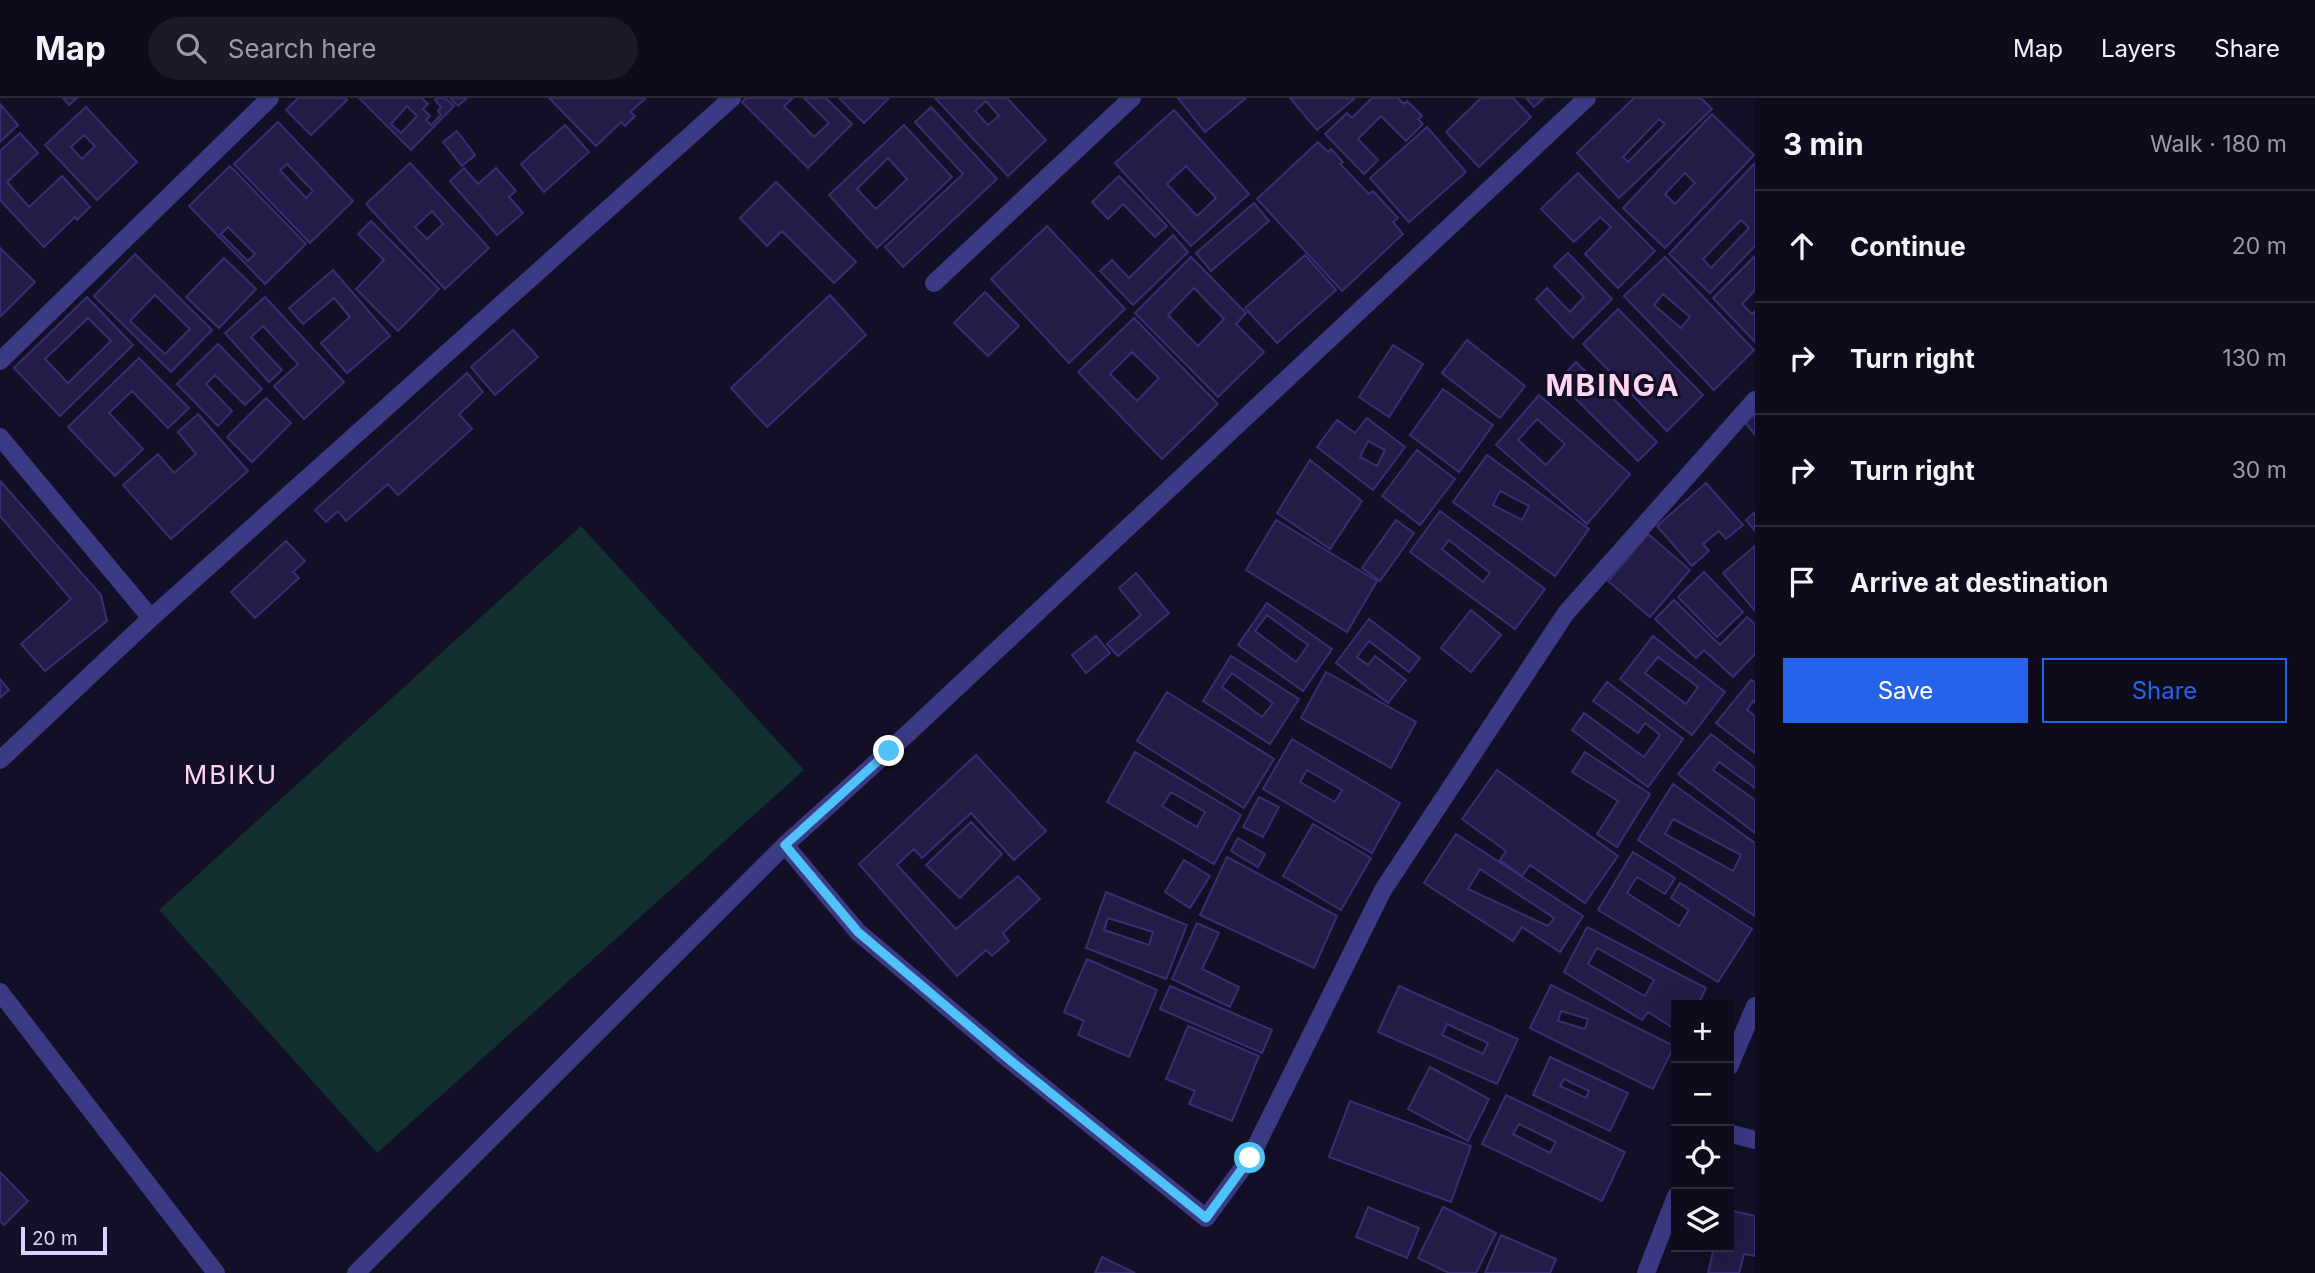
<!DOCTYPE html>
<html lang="en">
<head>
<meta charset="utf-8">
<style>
	body { margin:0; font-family:Inter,sans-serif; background:#1c1929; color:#f1f3f6 }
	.controls { position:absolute; right:21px; bottom:21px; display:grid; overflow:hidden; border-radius:0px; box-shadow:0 7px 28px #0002 }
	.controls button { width:63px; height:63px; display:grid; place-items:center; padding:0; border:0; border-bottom:2px solid #2e2b3b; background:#0e0b1c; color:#f1f3f6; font:35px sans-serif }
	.scale { position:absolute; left:21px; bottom:18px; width:86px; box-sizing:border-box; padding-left:7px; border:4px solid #d9d4ff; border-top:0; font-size:19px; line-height:24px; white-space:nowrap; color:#d9d4ff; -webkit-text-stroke:5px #130f26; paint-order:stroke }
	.stop { position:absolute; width:21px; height:21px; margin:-16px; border:5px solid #4fc3f7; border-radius:50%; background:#fff }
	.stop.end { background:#4fc3f7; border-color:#fff; box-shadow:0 2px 7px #0008 }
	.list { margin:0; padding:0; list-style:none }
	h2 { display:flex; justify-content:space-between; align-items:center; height:91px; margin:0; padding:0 28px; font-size:30px }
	h2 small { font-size:23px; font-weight:400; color:#9b9ba3 }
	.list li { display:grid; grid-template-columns:46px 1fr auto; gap:21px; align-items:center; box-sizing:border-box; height:112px; padding:0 28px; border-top:2px solid #2e2b3b }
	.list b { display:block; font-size:26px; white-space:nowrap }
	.list em { font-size:23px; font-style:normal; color:#9b9ba3 }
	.actions { display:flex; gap:14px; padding:21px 28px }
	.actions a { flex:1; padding:16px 0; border:2px solid #2563eb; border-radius:0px; text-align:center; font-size:24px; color:#2563eb }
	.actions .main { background:#2563eb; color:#fff }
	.icon { flex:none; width:38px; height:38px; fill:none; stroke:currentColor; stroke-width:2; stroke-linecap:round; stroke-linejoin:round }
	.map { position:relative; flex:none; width:1755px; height:1175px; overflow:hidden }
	header { display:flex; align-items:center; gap:42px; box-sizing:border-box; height:98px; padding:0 35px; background:#0e0b1c; border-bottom:2px solid #2e2b3b }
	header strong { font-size:33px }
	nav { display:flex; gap:38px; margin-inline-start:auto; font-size:24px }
	.search { width:490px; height:63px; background:#1c1929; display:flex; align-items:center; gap:18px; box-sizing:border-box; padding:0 24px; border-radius:38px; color:#9b9ba3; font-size:26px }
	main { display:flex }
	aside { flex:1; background:#0e0b1c }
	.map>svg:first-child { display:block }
</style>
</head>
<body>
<header>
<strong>Map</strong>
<div class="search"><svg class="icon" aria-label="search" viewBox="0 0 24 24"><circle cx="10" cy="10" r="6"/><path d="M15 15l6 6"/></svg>Search here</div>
<nav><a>Map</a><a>Layers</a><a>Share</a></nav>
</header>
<main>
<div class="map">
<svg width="1755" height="1175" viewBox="0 0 1755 1175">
	<rect width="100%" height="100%" fill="#130f26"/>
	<!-- green -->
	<path fill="#12302f" d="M581,428L804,672L377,1055L159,812Z"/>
	<!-- building -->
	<path fill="#241b47" stroke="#3b2d73" stroke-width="2" fill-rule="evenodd" d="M63,0H77L69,7Z
		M298,0H345L347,2L311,37L286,12Z
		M359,0H422L428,6L423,11L430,18L426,22L431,27L441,17L438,13L441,9L435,2L437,0H445L454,8L411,52ZM407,8L417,18L401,35L391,26Z
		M450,0H467L458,8Z
		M549,0H644L645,1L630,14L635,18L625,28L621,24L596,48Z
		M746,0H793L784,8L814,39L829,25L804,0H826L852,26L808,70L742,4Z
		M839,0H889L864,25Z
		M935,0H1007L1046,42L1008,78ZM986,3L999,18L988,27L975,13Z
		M1178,0H1246L1205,34Z
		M1290,0H1355L1317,32Z
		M1372,0H1398L1404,6L1407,3L1422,18L1418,21L1423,26L1406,43L1381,18L1358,41L1378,62L1364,76L1325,36L1347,15L1352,20Z
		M1481,0H1513L1531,19L1479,69L1446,34Z
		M1526,0H1544L1534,9Z
		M1634,0H1701L1712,11L1619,100L1577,55ZM1659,21L1665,26L1628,64L1623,59Z
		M0,6L18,27L0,44Z
		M86,9L137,64L97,102L45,47ZM84,37L95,48L82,61L71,49Z
		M931,9L997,81L903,169L885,149L963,76L915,24Z
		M1174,12L1249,96L1191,148L1115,65ZM1186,68L1216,100L1197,118L1167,86Z
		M1712,16L1754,57L1665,150L1623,110ZM1685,75L1695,85L1675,106L1665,96Z
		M278,24L353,103L310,145L234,66ZM287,66L313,93L306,100L280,72Z
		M565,27L589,54L544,94L521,66Z
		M904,27L952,79L877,150L829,97ZM888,60L907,81L876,111L857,91Z
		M1427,29L1466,74L1409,124L1370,80Z
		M457,33L475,57L462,68L443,44Z
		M20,35L38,55L7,84L29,109L62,78L90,109L77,122L75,119L44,149L0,102V53Z
		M1318,44L1328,54L1331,51L1343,64L1340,66L1369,96L1373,93L1398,120L1393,124L1403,136L1342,193L1257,101Z
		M410,65L489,150L445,191L366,106ZM432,113L443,126L427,141L415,129Z
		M1755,65V148L1710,195L1669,156ZM1741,122L1749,130L1711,170L1703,161Z
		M230,68L306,146L265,186L189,108ZM228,129L255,156L248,163L221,136Z
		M464,70L478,86L496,70L516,93L509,99L523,115L497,137L450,83Z
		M1578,75L1655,153L1618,190L1585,156L1611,129L1600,119L1574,144L1541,111Z
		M1119,78L1167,128L1155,139L1123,106L1108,121L1092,104Z
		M776,84L856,164L834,185L782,133L767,148L740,120Z
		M1254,105L1269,123L1211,173L1196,155Z
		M371,123L439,191L398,233L356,191L384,162L358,136Z
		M1047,128L1125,211L1069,265L991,181Z
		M1173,137L1188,154L1133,207L1100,173L1112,162L1129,180Z
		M0,150L35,184L1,218L0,217Z
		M1568,155L1612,201L1573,240L1536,201L1547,190L1570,214L1584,199L1554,168Z
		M135,156L212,232L171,274L94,198ZM155,197L190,231L165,256L130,223Z
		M1305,157L1336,192L1277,245L1245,210Z
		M1755,158V192L1742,206L1752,216L1755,213V244L1713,200Z
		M1191,159L1246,215L1236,226L1264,254L1218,299L1135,215ZM1194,190L1224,221L1198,248L1168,217Z
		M1665,159L1754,252L1714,292L1624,198ZM1663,196L1690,219L1681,230L1654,207Z
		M224,160L256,191L219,230L186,199Z
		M333,172L390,238L347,275L321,245L350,219L334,200L303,226L289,210Z
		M985,194L1019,228L988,258L954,225Z
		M830,197L866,237L767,329L731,290Z
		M87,199L133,247L60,318L14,270ZM88,220L111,243L68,285L45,261Z
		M265,199L344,284L304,321L274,288L298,266L263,228L251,239L282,272L269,284L225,235Z
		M1618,211L1703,297L1667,333L1583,246Z
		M1134,220L1218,306L1162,361L1078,274ZM1132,254L1159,280L1137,303L1110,276Z
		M513,232L538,259L495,297L471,269Z
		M1467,242L1525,288L1500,320L1442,275Z
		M218,246L262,291L245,307L215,277L206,286L232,313L218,328L177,286Z
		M1393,247L1423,266L1389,319L1359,299Z
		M139,260L189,310L168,330L132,293L109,315L143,351L115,378L68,329Z
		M1576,264L1657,344L1638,363L1558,283Z
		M467,275L483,294L459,316L472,331L398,397L388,386L346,423L338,413L326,424L315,412Z
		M1443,291L1493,327L1459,374L1410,337Z
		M1539,297L1630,376L1587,426L1496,347ZM1537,321L1565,346L1546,367L1518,342Z
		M266,300L291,325L252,364L227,339Z
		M198,316L248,373L171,441L123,387L158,356L174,375L196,356L178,334Z
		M1755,317V337L1745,324Z
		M1367,320L1405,349L1373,392L1317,349L1337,322L1355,335ZM1368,343L1385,352L1377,368L1360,359Z
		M1417,352L1455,381L1420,427L1382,398Z
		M1487,357L1589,431L1555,478L1453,404ZM1500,393L1529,408L1522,422L1493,407Z
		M1310,362L1362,403L1330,451L1277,415Z
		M0,383L101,497L107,523L45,573L21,546L71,501L0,418Z
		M1706,385L1743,427L1726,441L1719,433L1703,446L1709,453L1692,468L1657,428Z
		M1440,413L1545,491L1515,531L1410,454ZM1449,442L1490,475L1483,484L1442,451Z
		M1755,414V433L1746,422Z
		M1276,422L1377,483L1347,534L1246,472Z
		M1396,422L1414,435L1380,483L1362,470Z
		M1648,436L1690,472L1650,519L1608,483Z
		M286,443L305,463L293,474L299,480L255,520L231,494Z
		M1755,448V513L1723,475Z
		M1704,474L1743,514L1717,539L1678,499Z
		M1136,475L1169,515L1118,558L1107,546L1141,517L1119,490Z
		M1674,502L1720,547L1747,519L1755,526V556L1733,579L1704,552L1696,560L1655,521Z
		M1267,505L1332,551L1303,593L1238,547ZM1267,517L1308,547L1296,564L1255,533Z
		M1471,512L1501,537L1471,574L1441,550Z
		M1369,521L1420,560L1409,574L1369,543L1357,559L1368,567L1375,558L1406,582L1388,605L1336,565Z
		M1096,538L1110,555L1086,575L1072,557Z
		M1653,538L1725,594L1692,637L1620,581ZM1658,559L1698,589L1686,606L1645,575Z
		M1231,558L1299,601L1270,646L1203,603ZM1232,575L1273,605L1262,619L1222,589Z
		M1326,574L1416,624L1391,670L1301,620Z
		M0,581L9,592L0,600Z
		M1751,582L1755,584V605L1753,603L1747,612L1755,618V655L1716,625Z
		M1607,584L1683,641L1648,689L1572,632L1584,615L1644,659L1660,637L1645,625L1638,635L1593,603Z
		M1167,594L1274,661L1244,710L1137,643Z
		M1711,636L1755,670V690L1719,664L1713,672L1755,702V735L1678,676Z
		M1292,641L1400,705L1372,755L1263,691ZM1307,672L1342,692L1335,704L1300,684Z
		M1135,654L1241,717L1214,766L1107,704ZM1171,694L1205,714L1197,729L1162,708Z
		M1585,654L1650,696L1617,749L1597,736L1618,703L1572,674Z
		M976,657L1046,733L1014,762L971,715L922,760L914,751L897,767L956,831L1018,778L1040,801L1003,835L1009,843L992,858L986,852L957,878L859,766Z
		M1497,672L1618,758L1585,805L1530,767L1522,778L1500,762L1506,753L1462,721Z
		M1673,686L1755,745V818L1638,742ZM1673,721L1741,757L1733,773L1665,736Z
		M1259,699L1279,709L1263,739L1243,729Z
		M971,724L1002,756L960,800L926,767Z
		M1313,726L1371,760L1341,812L1283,778Z
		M1456,736L1583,818L1560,854L1522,829L1513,843L1424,785ZM1480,771L1554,820L1548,828L1468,791Z
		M1238,740L1265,756L1258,769L1231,753Z
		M1633,754L1675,780L1665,796L1637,779L1627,795L1679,828L1689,812L1671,800L1680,785L1752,831L1718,884L1598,812Z
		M1227,759L1337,818L1314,870L1200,817Z
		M1184,762L1210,778L1190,810L1165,794Z
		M1106,794L1187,827L1166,881L1086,850ZM1108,820L1153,834L1149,847L1104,832Z
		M1197,825L1219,835L1202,871L1239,889L1230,909L1172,881Z
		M1587,829L1706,890L1698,907H1676V932L1648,914L1642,922L1564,874ZM1597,850L1654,882L1645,898L1588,866Z
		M1087,861L1157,892L1129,959L1078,937L1084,923L1064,914Z
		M1551,887L1674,948L1653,991L1530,930ZM1561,913L1588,921L1585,931L1558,923Z
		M1170,888L1272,932L1262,955L1160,911Z
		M1399,888L1518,941L1497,986L1378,934ZM1447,926L1488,945L1483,956L1442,937Z
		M1188,928L1259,958L1232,1023L1189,1006L1195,993L1166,981Z
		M1550,959L1628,995L1610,1033L1533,997ZM1564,981L1589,993L1586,1000L1560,988Z
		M1430,969L1489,1001L1468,1043L1408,1011Z
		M1506,997L1625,1054L1602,1103L1482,1046ZM1519,1026L1556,1044L1550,1055L1513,1036Z
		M1350,1003L1471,1048L1451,1104L1329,1059Z
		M0,1074L28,1103L4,1127L0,1123Z
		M1368,1109L1419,1130L1407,1160L1356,1139Z
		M1443,1109L1496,1135L1476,1175H1449L1418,1160Z
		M1729,1112L1755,1118V1158L1744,1156L1739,1175H1708L1714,1149H1729Z
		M1501,1137L1556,1161L1550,1175H1485Z
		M1102,1159L1135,1175H1095Z"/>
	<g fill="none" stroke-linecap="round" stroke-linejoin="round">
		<!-- minor -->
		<path stroke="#3d3a85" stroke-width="18" d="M934,185L1132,0
			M0,263L270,0
			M0,339L151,520
			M0,662L151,520L732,0
			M785,747L858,834L1011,963L1206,1120L1250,1060L1383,792L1566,515L1755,302
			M0,894L216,1175
			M1729,969L1755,908
			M1729,1035L1755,1042
			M356,1175L785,747L889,653L1587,0
			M1646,1175L1676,1098"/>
	</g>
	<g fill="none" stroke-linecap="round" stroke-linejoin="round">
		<!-- route -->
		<path stroke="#4fc3f7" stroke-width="9" d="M889,653L785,747L858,834L1011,963L1206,1120L1250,1060"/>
	</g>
	<g text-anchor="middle" stroke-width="6" stroke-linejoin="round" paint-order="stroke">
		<!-- quarter labels -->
		<g font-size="26" letter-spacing="2" fill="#ffd6f0" stroke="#130f26">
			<text x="231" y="686">MBIKU</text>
		</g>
		<!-- district labels -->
		<g font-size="30" font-weight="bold" letter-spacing="2" fill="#ffd6f0" stroke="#130f26">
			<text x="1613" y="298">MBINGA</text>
		</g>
	</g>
</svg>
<div class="controls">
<button>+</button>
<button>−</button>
<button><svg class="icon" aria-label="locate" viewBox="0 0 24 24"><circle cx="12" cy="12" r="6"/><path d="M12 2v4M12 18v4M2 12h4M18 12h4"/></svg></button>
<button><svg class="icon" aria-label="layers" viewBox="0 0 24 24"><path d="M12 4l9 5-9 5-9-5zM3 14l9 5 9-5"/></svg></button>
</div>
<div class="scale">20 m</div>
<div class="stop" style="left:1250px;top:1060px"></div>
<div class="stop end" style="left:889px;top:653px"></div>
</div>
<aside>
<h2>3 min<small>Walk · 180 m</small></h2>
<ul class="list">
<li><svg class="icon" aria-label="ahead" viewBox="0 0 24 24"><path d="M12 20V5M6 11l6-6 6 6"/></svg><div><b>Continue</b></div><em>20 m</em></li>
<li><svg class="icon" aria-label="right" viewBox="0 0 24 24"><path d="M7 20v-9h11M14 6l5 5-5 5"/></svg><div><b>Turn right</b></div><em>130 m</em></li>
<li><svg class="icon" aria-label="right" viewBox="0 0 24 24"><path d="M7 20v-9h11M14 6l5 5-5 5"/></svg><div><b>Turn right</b></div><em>30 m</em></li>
<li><svg class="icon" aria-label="arrive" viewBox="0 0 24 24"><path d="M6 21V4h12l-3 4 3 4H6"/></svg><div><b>Arrive at destination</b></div></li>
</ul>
<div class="actions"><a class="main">Save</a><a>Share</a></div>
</aside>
</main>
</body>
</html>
